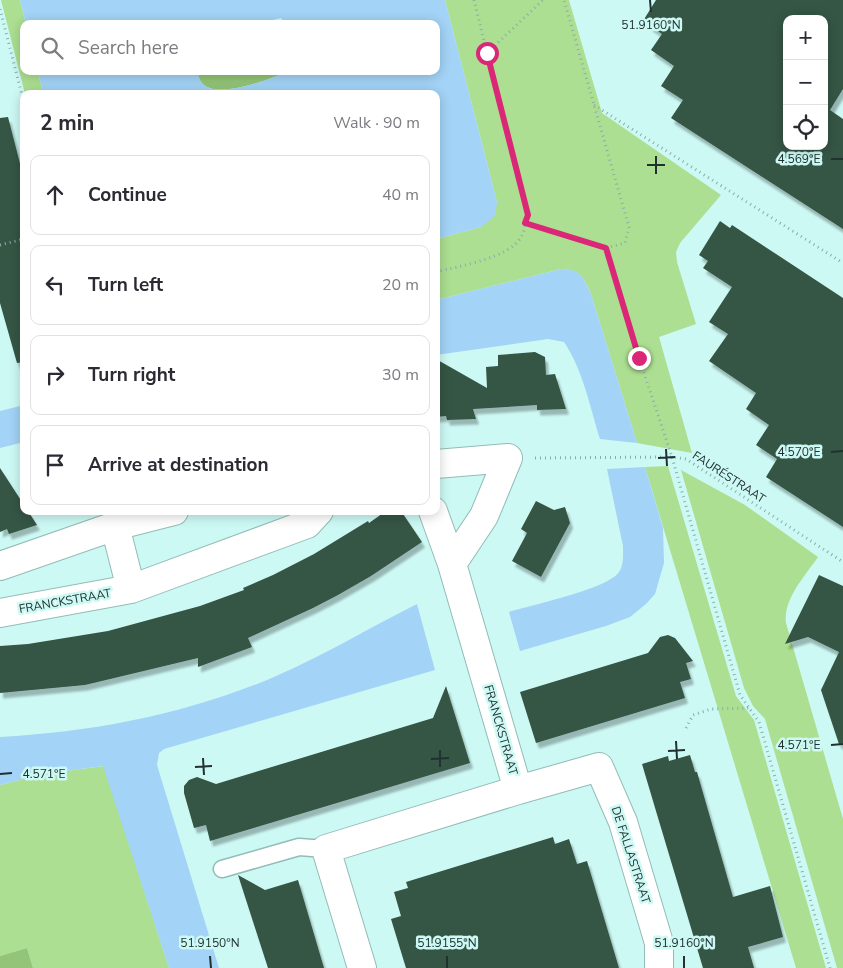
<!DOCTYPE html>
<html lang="en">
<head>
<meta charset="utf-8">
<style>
	body { margin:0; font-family:"Nunito Sans",sans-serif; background:#f2f2f3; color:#2b2b33 }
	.controls { position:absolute; right:15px; top:15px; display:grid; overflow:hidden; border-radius:10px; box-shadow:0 2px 12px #0003 }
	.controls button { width:45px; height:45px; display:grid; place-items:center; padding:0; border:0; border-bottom:1px solid #e1e1e2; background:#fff; color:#2b2b33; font:25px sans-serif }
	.stop { position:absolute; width:15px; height:15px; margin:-11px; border:4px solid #db2777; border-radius:50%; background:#fff }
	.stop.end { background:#db2777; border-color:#fff; box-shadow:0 1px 5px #0008 }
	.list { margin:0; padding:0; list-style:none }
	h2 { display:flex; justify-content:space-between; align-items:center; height:65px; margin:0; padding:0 20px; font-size:21px }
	h2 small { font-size:16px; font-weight:400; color:#7c7c81 }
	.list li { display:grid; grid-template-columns:32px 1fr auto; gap:15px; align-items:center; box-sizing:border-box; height:80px; margin:0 10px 10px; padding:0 10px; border:1px solid #e1e1e2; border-radius:10px }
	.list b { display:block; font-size:19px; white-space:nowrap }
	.list em { font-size:16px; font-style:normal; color:#7c7c81 }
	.icon { flex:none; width:28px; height:28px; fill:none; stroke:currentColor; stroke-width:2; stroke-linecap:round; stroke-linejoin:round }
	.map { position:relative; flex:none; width:843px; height:968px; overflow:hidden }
	.search { position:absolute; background:#fff; box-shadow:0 2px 12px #0003; left:20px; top:20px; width:420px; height:55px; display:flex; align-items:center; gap:12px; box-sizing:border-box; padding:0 18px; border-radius:10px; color:#7c7c81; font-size:19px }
	.panel { position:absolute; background:#fff; box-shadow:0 2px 12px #0003; left:20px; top:90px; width:420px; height:425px; border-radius:10px }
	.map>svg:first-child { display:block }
</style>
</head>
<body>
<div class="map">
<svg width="843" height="968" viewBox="0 0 843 968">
	<defs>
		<filter id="shadow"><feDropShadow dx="3" dy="5.5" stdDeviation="1" flood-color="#0004"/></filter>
	</defs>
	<rect width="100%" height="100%" fill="#cdf9f4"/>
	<!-- green -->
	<path fill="#acdf91" d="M1,0H20L26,24H24V71H38L43,94H25Z
		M445,0H569L602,113L721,195L680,243L676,252L677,262L696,324L659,337L692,453L637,443L591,294C584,278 580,269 561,269L436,300V239L481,227L497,202Z
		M668,466L736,696L754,720L826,968H796L645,467Z
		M681,470L745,505L818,557C805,576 783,599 786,623L843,819V968H837L765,719L753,706L744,688Z
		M104,766L169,968H33L27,948L0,956V785L43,774Z"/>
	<!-- forest -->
	<path fill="#93c477" d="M197,71H287C271,80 219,98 204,85C200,82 198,76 197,71Z
		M27,948L33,968H0V956Z"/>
	<!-- water -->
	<path fill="#a3d3f6" d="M20,0H445L497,202L495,216L481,227L436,239V94H43L38,71H197C198,76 200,82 204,85C219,98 271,80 287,71H436V24H286L281,18L256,24H26Z
		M561,269C581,269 583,277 591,294L637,443L600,439C590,407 583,370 564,342L548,339L436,355V300Z
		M24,405V442L0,448V411Z
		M645,467L663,528L664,563L655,594L646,604L630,617L606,626L520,651L509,612C531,605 608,589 619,572C624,565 623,554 623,546L607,469Z
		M417,604L435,670L164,749L159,753L157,765L219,968H169L103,766L43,774L0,785V737C94,732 187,714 274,677C323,656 369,628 417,604Z"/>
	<!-- building -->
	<path fill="#355444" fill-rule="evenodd" filter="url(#shadow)" d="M656,0H843V89L830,110L843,119V229L671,118L683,100L661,86L674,66L651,50L662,34L643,21ZM787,19H824V146H787Z
		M8,117L24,179V362L17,363L0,303V118Z
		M720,221L730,228L732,225L843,298V527L766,477L777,459L756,445L769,425L746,409L756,393L709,361L728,334L709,322L732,287L703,268L708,261L699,255Z
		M535,352L545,357L546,375L555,374L566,409L537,410V405L473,409L476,419L447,420L446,416L436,417V359L487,388L486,367L498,366V355Z
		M0,468L24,505V511H28L37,525L9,534L7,529L0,532Z
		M536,501L554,510L565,507L570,523L541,577L512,561L527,533L521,529Z
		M386,511H401L422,542L371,576L338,595L313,608L248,638L252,647L198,667V658L85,685L0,693V646L28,644L108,631L200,606L244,590L243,588L273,575L314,554L368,521L369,523Z
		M819,575L843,586V743L839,744L821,690L839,652L808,637L785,644Z
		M668,635L675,638L693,661L686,663L691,679L680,682L685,698L536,743L520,692L648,653L660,637Z
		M446,686L470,763L210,841L206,825L194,828L184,793V786L189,780L197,777L216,784L433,718Z
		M690,755L695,772H697L733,897L770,886L783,937L748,947L754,968H703L656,811L642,764L668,756L669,761Z
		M553,837L555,844L569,839L577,864L587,861L619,968H406L391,919L401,916L394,892L408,888L406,882Z
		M238,875L265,890L298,880L324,968H268Z"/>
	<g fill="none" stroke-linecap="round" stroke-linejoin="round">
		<!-- lane casing -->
		<g stroke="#92bcb7" stroke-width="19">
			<path id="lane" d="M222,869L299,847L326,849"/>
		</g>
		<!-- street casing -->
		<g stroke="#92bcb7" stroke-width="30">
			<path id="street" d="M436,464L508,458L484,516L452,564
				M115,526L131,589
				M0,566L115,526L174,511
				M0,613L131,589L307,524L319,511
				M518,790L599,767L623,822L659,943V968
				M362,968L326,849L518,790L452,564L433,511"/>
		</g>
		<!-- path -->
		<path stroke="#8bada9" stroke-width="3" stroke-dasharray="1 4" stroke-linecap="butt" d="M474,0L487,53L543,0
			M0,9L24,103
			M594,105L843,263
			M525,223L606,248L625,243L629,227L564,0
			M0,245L24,239
			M606,248L639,358L672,457L740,695L759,722L830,968
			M436,272C459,266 510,258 521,237C525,231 525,222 528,215L487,53
			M535,458L672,457L686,459L843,562
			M686,728L693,715L711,709L749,708"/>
		<!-- lane -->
		<use href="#lane" stroke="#fff" stroke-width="16"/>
		<!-- street -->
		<use href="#street" stroke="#fff" stroke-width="28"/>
	</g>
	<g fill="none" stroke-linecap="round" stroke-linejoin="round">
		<!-- route -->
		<path stroke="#db2777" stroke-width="6" d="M487,53L528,215L525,223L606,248L639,358"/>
	</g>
	<!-- ticks -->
	<path fill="none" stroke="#203130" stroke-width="2" d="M650,0L651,12M656,156V174M831,159H843M647,165H665M666,449L667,466M831,452L843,451M658,458L675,457M676,741L677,759M831,745L843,744M440,750V767M668,751L685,750M203,758L204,775M431,759L449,758M195,767L212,766M0,774L12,773M210,956L211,968M447,956V968M684,956V968"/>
	<g text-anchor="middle" stroke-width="5" stroke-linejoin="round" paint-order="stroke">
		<!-- street labels -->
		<g font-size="12" fill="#203130" stroke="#cdf9f4">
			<text transform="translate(729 477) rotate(33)" y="4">FAURÉSTRAAT</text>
			<text transform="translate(65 601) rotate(-10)" y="4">FRANCKSTRAAT</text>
			<text transform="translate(501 730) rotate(74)" y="4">FRANCKSTRAAT</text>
			<text transform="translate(631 855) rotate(72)" y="4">DE FALLASTRAAT</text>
		</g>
	</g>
	<g font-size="12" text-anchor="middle" fill="#203130" stroke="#cdf9f4" stroke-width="5" stroke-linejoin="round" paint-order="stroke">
		<text x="651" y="29">51.9160°N</text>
		<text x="799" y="163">4.569°E</text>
		<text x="799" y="456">4.570°E</text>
		<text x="799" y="749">4.571°E</text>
		<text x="44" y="778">4.571°E</text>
		<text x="210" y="947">51.9150°N</text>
		<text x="447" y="947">51.9155°N</text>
		<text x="684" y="947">51.9160°N</text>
	</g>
</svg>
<div class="controls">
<button>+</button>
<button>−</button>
<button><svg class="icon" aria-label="locate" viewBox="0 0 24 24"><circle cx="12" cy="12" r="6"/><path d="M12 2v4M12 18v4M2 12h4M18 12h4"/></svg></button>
</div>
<div class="stop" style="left:487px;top:53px"></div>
<div class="stop end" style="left:639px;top:358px"></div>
<div class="search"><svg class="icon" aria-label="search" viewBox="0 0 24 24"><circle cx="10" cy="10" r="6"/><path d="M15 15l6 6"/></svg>Search here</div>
<section class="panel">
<h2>2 min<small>Walk · 90 m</small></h2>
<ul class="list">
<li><svg class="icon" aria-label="ahead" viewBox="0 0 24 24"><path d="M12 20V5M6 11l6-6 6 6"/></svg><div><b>Continue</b></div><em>40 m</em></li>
<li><svg class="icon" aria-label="left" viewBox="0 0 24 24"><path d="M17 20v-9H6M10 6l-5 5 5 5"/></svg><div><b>Turn left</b></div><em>20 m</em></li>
<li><svg class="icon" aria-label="right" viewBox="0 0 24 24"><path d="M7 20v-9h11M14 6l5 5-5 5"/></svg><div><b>Turn right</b></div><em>30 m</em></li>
<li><svg class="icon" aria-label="arrive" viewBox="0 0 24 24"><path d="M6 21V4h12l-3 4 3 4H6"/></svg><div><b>Arrive at destination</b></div></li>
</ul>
</section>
</div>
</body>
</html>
